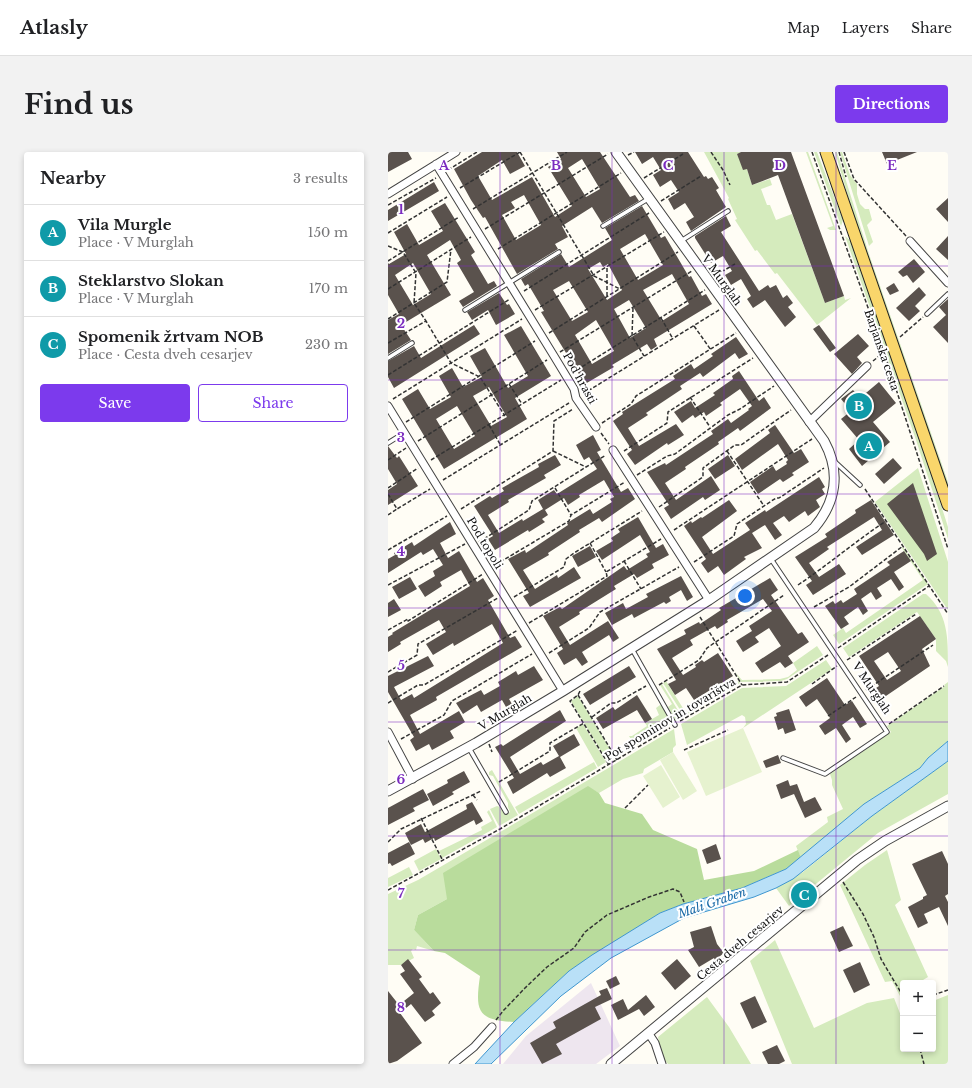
<!DOCTYPE html>
<html lang="en">
<head>
<meta charset="utf-8">
<style>
	body { margin:0; font-family:"Libre Baskerville",serif; background:#f2f2f2; color:#202124 }
	.controls { position:absolute; right:12px; bottom:12px; display:grid; overflow:hidden; border-radius:4px; box-shadow:0 2px 6px #0003 }
	.controls button { width:36px; height:36px; display:grid; place-items:center; padding:0; border:0; border-bottom:1px solid #e0e0e0; background:#fff; color:#202124; font:20px sans-serif }
	.you { position:absolute; left:357px; top:444px; width:14px; height:14px; margin:-10px; border:3px solid #fff; border-radius:50%; background:#1a73e8; box-shadow:0 0 0 6px #1a73e833 }
	.badge { display:grid; place-items:center; width:26px; height:26px; border-radius:50%; background:#7c3aed; color:#fff; font-size:13px; font-weight:700 }
	.pin { position:absolute; translate:-50% -50%; border:2px solid #fff; box-shadow:0 1px 4px #0006 }
	.list { margin:0; padding:0; list-style:none }
	h2 { display:flex; justify-content:space-between; align-items:center; height:52px; margin:0; padding:0 16px; font-size:17px }
	h2 small { font-size:13px; font-weight:400; color:#757577 }
	.list li { display:grid; grid-template-columns:26px 1fr auto; gap:12px; align-items:center; box-sizing:border-box; height:56px; padding:0 16px; border-top:1px solid #e0e0e0 }
	.list b { display:block; font-size:15px; white-space:nowrap }
	.list p { margin:0; font-size:13px; white-space:nowrap; color:#757577 }
	.list em { font-size:13px; font-style:normal; color:#757577 }
	.actions { display:flex; gap:8px; padding:12px 16px }
	.actions a { flex:1; padding:9px 0; border:1px solid #7c3aed; border-radius:4px; text-align:center; font-size:14px; color:#7c3aed }
	.actions .main { background:#7c3aed; color:#fff }
	.map { position:relative; flex:none; width:560px; height:912px; overflow:hidden; border-radius:4px }
	header { display:flex; align-items:center; gap:24px; box-sizing:border-box; height:56px; padding:0 20px; background:#fff; border-bottom:1px solid #e0e0e0 }
	header strong { font-size:19px }
	nav { display:flex; gap:22px; margin-inline-start:auto; font-size:14px }
	.intro { display:flex; align-items:center; justify-content:space-between; box-sizing:border-box; height:96px; padding:0 24px }
	h1 { margin:0; font-size:28px }
	.button { padding:10px 18px; border-radius:4px; background:#7c3aed; color:#fff; font-size:14px; font-weight:700 }
	main { display:flex; gap:24px; padding:0 24px }
	aside { flex:1; background:#fff; border-radius:4px; box-shadow:0 2px 6px #0003 }
	.map>svg:first-child { display:block }
</style>
</head>
<body>
<header>
<strong>Atlasly</strong>
<nav><a>Map</a><a>Layers</a><a>Share</a></nav>
</header>
<div class="intro"><h1>Find us</h1><a class="button">Directions</a></div>
<main>
<aside>
<h2>Nearby<small>3 results</small></h2>
<ul class="list">
<li><span class="badge" style="background:#0f9aa8">A</span><div><b>Vila Murgle</b><p>Place · V Murglah</p></div><em>150 m</em></li>
<li><span class="badge" style="background:#0f9aa8">B</span><div><b>Steklarstvo Slokan</b><p>Place · V Murglah</p></div><em>170 m</em></li>
<li><span class="badge" style="background:#0f9aa8">C</span><div><b>Spomenik žrtvam NOB</b><p>Place · Cesta dveh cesarjev</p></div><em>230 m</em></li>
</ul>
<div class="actions"><a class="main">Save</a><a>Share</a></div>
</aside>
<div class="map">
<svg width="560" height="912" viewBox="0 0 560 912">
	<rect width="100%" height="100%" fill="#fffdf5"/>
	<!-- industrial -->
	<path fill="#eee6ef" d="M203,831L232,894L208,912H115L138,884Z"/>
	<!-- green -->
	<path fill="#d5ebbd" d="M316,0H353L349,2L359,17L364,33L382,27L384,33L373,37L379,53H382L388,68L404,62L437,151L456,144L457,148L463,146L429,173L389,121L387,122L369,98L367,99L347,68L349,67L340,47L341,46Z
		M418,0H420L448,78H442L439,76L445,74Z
		M426,0H429L455,68L453,74Z
		M447,0H449L481,102L560,330V338L464,58Z
		M452,0H454L462,23L469,32V42L472,52L477,57H481L484,68L479,73L485,90L481,94Z
		M457,84L463,89L532,287L560,375V387L528,288Z
		M530,316L560,410V458L487,350Z
		M515,395L540,432L451,492L445,483L455,476L458,481L535,428L514,396Z
		M535,442H538C560,462 560,484 560,515L558,509L548,499V487L529,460L461,505L455,496Z
		M429,494L435,503L399,527L393,529L353,530L347,520L354,528L392,527L400,525L409,518L405,511Z
		M438,508L444,517L355,576L358,572L357,565L354,563L299,593L293,572L354,536L398,534Z
		M278,529L298,561L351,529L352,531L296,564L275,531Z
		M560,530V589L540,606L532,616L476,652L413,706L408,694L440,670L439,665L455,657L444,633V628L442,622L503,580L499,574L557,534L556,533Z
		M274,532L294,565L288,569L280,555L284,552L272,533Z
		M190,544L226,604L219,609L183,549Z
		M272,553L274,554L284,571L247,594L241,584H244L259,574L257,571L271,563L268,556Z
		M195,572L218,610L210,615L188,576Z
		M286,577L288,593L285,596V600L256,617L255,621L235,627L211,641L200,635L59,747L30,763L26,778L46,799L29,794L28,798L25,797L23,799L26,806L13,813H0V742L30,728L148,659Z
		M560,609V642L490,681L401,754L388,736L415,720L484,664Z
		M206,610L209,616L131,662L127,655Z
		M104,618L130,663L111,674L102,657L109,654L112,655L117,663L122,660L120,655V651L105,624L101,623V620Z
		M101,658L109,675L54,706L51,699L94,678L93,675L104,669L99,660Z
		M48,697L53,707L31,719L26,709Z
		M499,698L513,748L507,753L540,825L535,828L536,831H515V843L512,844L504,829L497,830L452,733L477,713Z
		M21,715L25,723L0,735V726Z
		M387,788L426,876L479,851L506,846L515,869V897H545V849L560,843V912H404L362,809Z
		M319,845L341,875L363,912H280L274,905L270,885Z"/>
	<!-- forest -->
	<path fill="#b9dc9c" d="M200,634L211,641L217,651L254,662L265,678L309,697L316,728L366,719L410,698L413,706L398,717L354,736L295,752L272,761L181,819L126,870C89,868 87,859 92,824L57,801L46,799L26,778L30,763L59,747L55,721Z"/>
	<!-- pitch -->
	<path fill="#e6f2cf" d="M355,576L374,620L318,644L299,600Z
		M285,600L309,639L295,648L272,608Z
		M273,613L292,645L275,656L255,624Z"/>
	<!-- water -->
	<path fill="#b9e0f7" stroke="#3f96cf" d="M560,589V609L484,664L405,727L388,736L366,745L296,766L223,806L173,844L103,912H87L126,870L181,819L204,803L272,761L295,752L354,736L398,717L476,652L532,616L540,606Z"/>
	<!-- building -->
	<path fill="#5a524d" fill-rule="evenodd" d="M0,0H20L24,7L0,20Z
		M94,0H129L137,14L122,22L114,8L90,24L104,48L144,25L167,65L184,54L160,15L173,7L169,0H212L242,45L247,43L251,49L214,71L204,55L174,74L180,85L167,92L170,97L129,122L97,65L95,66L83,48L66,17ZM194,7L212,37L198,45L180,16ZM136,43L153,73L128,88L114,63L127,56L123,50Z
		M247,0H300L316,25L318,24L320,27L324,25L331,36L328,38L338,55L303,79L298,70L306,65L297,51L286,58L280,47L291,40L283,28L272,35L265,23L273,18L265,5L254,12Z
		M353,0H403L456,144L437,151L390,23L364,33L359,17L355,18L349,2Z
		M494,0H529L499,12Z
		M46,30L51,39L0,69V58Z
		M560,46V70L548,57Z
		M57,51L87,100L83,103L100,132L106,129L109,134L75,155L71,149L86,140L69,111L73,108L62,88L39,103L63,143L13,173L23,188L0,202V168L11,162L0,143V111L1,112L18,102L6,80L19,72L31,93L55,79L43,59ZM25,111L43,142L25,153L7,123Z
		M254,54L273,86L277,84L301,125L303,124L314,144L318,142L324,152L266,187L269,194L263,198L259,192L224,213L226,215L197,232L153,160L156,159L140,132L137,134L133,127L173,102L181,115L224,88L217,76ZM257,82L275,113L250,128L232,97ZM212,110L215,115L220,112L234,138L219,148L200,117ZM284,122L301,152L274,169L255,138ZM181,129L200,160L184,169L165,138ZM241,148L258,176L242,186L226,157ZM208,168L226,199L204,212L187,183Z
		M338,64L343,74L333,80L371,139L380,133L382,136L388,133L395,146L399,143L405,151L400,155L408,165L397,175L377,148L365,156L359,147L363,144L353,127L343,133L337,123L344,119L335,104L323,111L307,86V84Z
		M560,84V108L548,97Z
		M526,107L537,120L525,131L519,123L515,125L510,120Z
		M506,131L511,139L502,143L498,136Z
		M531,135L538,143L527,154L532,159L521,169L508,156Z
		M111,141L119,153L121,152L127,162L108,173L100,158L84,168L79,160Z
		M560,147V191L545,175L558,163L551,155Z
		M86,173L92,182L6,236L0,225V209L26,194L33,206Z
		M431,173L448,196L442,200L425,177Z
		M133,174L163,224L127,246L139,267L56,317L14,247L30,237L42,257L63,245L51,224L64,216L75,235L94,225L82,204L97,196L120,236L140,224L116,183ZM101,235L119,265L103,274L85,244ZM69,254L87,284L66,297L48,267Z
		M470,182L481,194L469,205L474,211L464,222L446,202Z
		M348,185L360,202L351,207L347,201L315,225L312,221L292,234L294,237L258,261L260,263L240,276L251,294L288,272L296,283L280,293L279,291L247,313L239,302L244,298L225,269L235,262L234,260L287,227L285,224L303,212L306,217L325,204L323,202Z
		M351,219L371,249L376,245L383,256L352,279L350,276L330,290L331,292L297,315L298,317L277,331L288,348L323,324L332,338L317,348L315,345L283,367L276,356L281,353L259,320L277,311L278,313L325,282L323,279L340,267L343,271L361,258L360,257L364,254L352,237L332,251L334,253L318,264L316,260L307,266L305,263L294,271L286,260L303,249L307,256L327,243L325,241L345,227L344,224Z
		M491,230L508,251L485,270L502,290L474,314L461,297L471,288L453,267L463,259L453,247L465,238L472,246Z
		M387,273L406,301L413,297L421,310L404,321L406,323L395,330L392,327L370,342L362,330L385,314L388,319L399,312L398,310L400,308L390,292L354,318L347,307L382,281L380,278Z
		M205,283L213,298L209,300L233,340L240,336L247,347L214,370L211,366L191,378L192,380L160,401L161,403L135,418L147,437L169,423L170,426L186,415L193,426L142,455L135,444L141,441L120,407L137,398L138,401L180,373L179,371L202,357L205,362L224,350L222,347L226,345L216,328L191,343L192,345L180,353L176,346L157,358L160,363L154,367L157,370L141,380L140,378L107,398L100,387L105,384L86,354L102,344L104,346L116,339L114,336L151,315L150,312L167,303L173,313L156,323L158,326L120,348L121,350L100,363L111,381L134,367L135,369L155,357L150,348L166,338L169,342L209,317L201,305L196,308L188,293Z
		M0,294L9,306L11,304L30,334L0,353V338L9,332L0,317Z
		M340,303L347,314L327,327L320,317Z
		M505,306L514,316L496,332L487,322Z
		M431,325L437,335L434,337L437,342L428,348L432,355L420,364L417,359L401,370L396,364L385,371L394,383L387,388L377,373L364,381L374,396L356,405L358,407L336,423L330,414L320,421L313,411L318,407L296,374L303,369L304,371L313,365L314,366L341,348L349,359L314,385L325,402L362,378L357,371L377,358L378,360Z
		M525,331L549,402L539,409L536,402L499,352Z
		M483,348L506,383L474,403L468,395L494,378L486,365L439,395L441,397L421,411L431,425L451,412L458,422L425,443L418,433L424,429L407,405L439,385L437,382L468,361L467,358Z
		M250,365L268,396L275,392L281,403L264,412L266,416L249,426L246,422L226,434L228,437L191,460L192,462L171,475L182,493L220,469L231,486L225,490L221,483L194,500L200,510L194,514L188,506L176,513L169,501L175,497L155,464L172,455L174,457L236,414L239,418L260,405L258,402L262,400L252,383L214,408L208,399L225,389L223,386L232,380L230,377Z
		M62,370L68,382L52,391L60,406L71,399L89,430L95,426L106,444L100,448L122,486L127,484L134,495L48,545L49,548L22,563L32,582L71,559L77,570L62,579L66,586L44,598L41,592L28,599L22,588L26,585L0,540V524L40,504L46,514L6,535L13,548L24,542L26,546L115,491L104,472L66,494L65,491L45,503L38,492L58,480L51,468L12,490L13,492L0,500V485L5,482L4,481L82,434L73,418L52,430L54,434L37,445L30,434L47,424L45,419L55,413L45,397L35,403L33,400L0,421V407L7,403L6,401L24,390L26,394Z
		M202,394L208,405L190,415L184,404Z
		M516,399L523,409L506,420L516,435L511,439L503,427L489,436L494,444L488,448L483,440L473,447L480,459L475,463L470,455L456,465L461,472L453,477L437,454L445,449L447,452L453,448L455,451L469,442L466,437L502,413L499,410Z
		M293,424L305,445L299,449L293,438L281,445L283,449L278,452L276,450L246,466L244,462L224,473L217,461L235,451L238,457L260,445L258,442Z
		M22,425L29,437L11,447L4,435Z
		M382,426L390,438L383,443L410,482L414,480L421,490L400,504L405,511L397,516L392,510L374,521L367,511L393,494L381,476L367,485L371,490L355,500L348,489L364,479L361,474L384,459L375,447L339,468L340,470L329,477L327,474L302,488L305,493L284,506L295,523L308,515L307,513L314,508L316,510L330,501L345,524L306,548L298,536L287,543L280,532L288,528L269,497L298,482L296,478L311,470L312,472L333,458L331,456Z
		M6,447L13,458L0,465V451Z
		M532,464L548,487L534,497L542,514L492,548L485,538L491,534L471,504ZM500,500L513,519L499,528L486,509Z
		M146,514L155,528L121,547L124,552L118,555L114,548L93,560L89,553L75,562L68,551L93,538L96,543L112,534L110,530L128,519L130,523Z
		M241,514L248,525L202,553L195,542Z
		M439,526L457,553L464,549L479,572L472,576L465,565L454,573L463,587L458,591L448,576L437,583L431,574L442,566L429,547L418,555L411,545Z
		M249,543L264,567L257,571L249,558L215,577L208,566L225,555L227,558Z
		M401,557L408,578L397,582L395,576L390,578L386,565L389,564L388,561Z
		M172,558L178,569L122,605L132,622L153,610L155,613L171,604L165,594L186,582L192,593L172,605L178,616L162,625L159,621L125,642L119,630L126,626L107,595L113,592L115,594Z
		M390,603L393,611L378,616L375,609Z
		M76,619L82,630L64,640L66,642L45,654L39,642L60,631L59,628Z
		M400,628L402,634L409,632L416,650L427,645L434,658L417,666L406,642L393,647L388,633Z
		M35,637L41,648L25,656L27,659L0,673V656Z
		M84,650L95,669L88,673L86,668L47,689L46,686L37,691L35,687L23,693L17,681L33,672L37,680L79,657L78,653Z
		M21,690L27,702L4,714L2,711L0,712V701Z
		M328,692L333,707L319,712L314,698Z
		M554,699L560,712V742L557,744L560,750V774L551,755L536,762L540,771L530,776L520,755L535,747V745L539,743L524,712Z
		M323,774L329,792L336,801L327,808L326,806L311,815L300,798L306,795L302,780Z
		M455,774L465,794L451,800L442,780Z
		M20,807L34,825L31,827L42,842L45,840L53,851L44,859L47,863L37,870L23,852L12,861L34,891L9,909L0,912V839L11,853L26,841L12,822L17,819L13,813Z
		M289,807L303,824L287,838L273,821Z
		M472,810L482,833L466,841L455,818Z
		M228,824L232,832L222,837L218,829Z
		M219,836L224,847L207,855L213,867L168,892L174,902L154,912L142,891L168,876L165,870L213,843L211,839Z
		M258,843L267,855L256,864L251,857L230,868L223,853L235,847L240,858Z
		M367,844L379,870L364,877L352,851Z
		M389,893L397,909L391,912H380L374,900Z"/>
	<g fill="none" stroke-linecap="round" stroke-linejoin="round">
		<!-- service casing -->
		<g stroke="#444" stroke-width="5.5">
			<path id="service" d="M215,74L260,47
				M293,89L340,59
				M77,158L171,100
				M539,162L560,142
				M0,206L24,191
				M0,291L16,281
				M447,310L472,333
				M383,407L499,580L437,622L395,606
				M244,497L287,573
				M81,596L118,660"/>
		</g>
		<!-- minor casing -->
		<g stroke="#444" stroke-width="9">
			<path id="minor" d="M48,12L166,204L186,237L188,246L208,275
				M0,42L68,0
				M522,89L560,131
				M0,254L175,539
				M421,270L479,214
				M225,298L321,448
				M0,580L25,627
				M261,882L267,891L274,912
				M65,912L86,895L104,875"/>
		</g>
		<!-- tertiary casing -->
		<g stroke="#444" stroke-width="11">
			<path id="tertiary" d="M0,639L88,591L175,539L321,448L426,376C448,350 453,320 436,289L228,0
				M223,912L469,708L497,689L560,654"/>
		</g>
		<!-- primary casing -->
		<g stroke="#222" stroke-width="13">
			<path id="primary" d="M438,0L560,353"/>
		</g>
		<!-- path -->
		<path stroke="#333" stroke-width="1.5" stroke-dasharray="4 2" stroke-linecap="butt" d="M132,0L206,124L232,137
			M323,0L335,18L342,33
			M424,0L496,200L560,397
			M451,0L458,25
			M456,0L466,27L518,84
			M240,3L246,0
			M60,18L89,0
			M256,26L295,2
			M72,36L132,0
			M273,49L313,24
			M0,53L48,26
			M85,57L179,0
			M97,77L220,2
			M0,81L59,45
			M0,94L15,100L28,121L26,151L38,169
			M110,97L233,21
			M0,109L71,65
			M219,116V144
			M328,123L347,112
			M0,137L83,85
			M136,139L261,61
			M245,156L244,184L256,204
			M147,158L276,80
			M273,166L285,187
			M0,167L59,130L63,97
			M306,174L323,198
			M161,181L290,100
			M512,185L535,165
			M0,191L38,169L63,211L92,225L117,264
			M172,200L304,119
			M485,209L496,200
			M184,221L317,138
			M0,223L122,147
			M121,232L134,252
			M195,242L331,158
			M302,245L322,275
			M5,247L134,167
			M18,270L147,189
			M214,271L243,252L248,244L348,181
			M101,273L112,292
			M213,281L221,292
			M30,289L159,208
			M165,299L198,315L218,303
			M236,299L279,271L280,260L365,206
			M339,299L376,354
			M0,308L18,296
			M43,308L173,228
			M249,323L279,304L287,302L340,263L352,257L386,234
			M55,328L181,251
			M0,336L30,316
			M167,336L183,363
			M477,337L560,462
			M0,342L9,357L42,337
			M271,355L315,325V316L347,293H353L403,258
			M73,357L165,299L166,269L185,257
			M0,363L9,357
			M286,378L424,287
			M91,390L141,358L144,349L198,315
			M202,391L218,420
			M0,398L59,364
			M236,409L253,437
			M306,410L346,384L349,372L388,346H391L436,316
			M107,413L181,369L183,363L237,330
			M0,433L77,392
			M410,433C441,412 468,389 498,369
			M126,445L176,415L178,407L186,401L254,359
			M426,455L461,435L515,394
			M312,465L354,533
			M141,471L219,424L218,420L273,387
			M0,478L20,467V469L95,422
			M450,496L541,434
			M161,501L201,476L212,460L291,415
			M459,508L528,462
			M0,520L29,503L30,492L110,446
			M424,532L449,514
			M271,533L311,508L319,496L396,443
			M478,538L545,493
			M192,539L190,543L182,549L221,613
			M190,543L229,608
			M0,551L30,533H36L130,478
			M440,564L468,545
			M204,565L223,551H228L258,534
			M292,569L354,533L399,530L440,503
			M501,572L556,534
			M13,587L56,563L64,549L144,502
			M101,592L104,600
			M296,598L340,578
			M111,630L162,599V591L196,571
			M85,643L89,648
			M237,656L260,633
			M33,666L55,709
			M0,690L13,677L93,639
			M455,730L475,762L486,785L493,807L515,844
			M0,738L112,677L282,576
			M545,843L560,838
			M108,868L115,859L137,836L159,815L186,796L197,780L219,763L261,745L285,737L292,740L296,750
			M532,897L536,912"/>
		<!-- service -->
		<use href="#service" stroke="#fff" stroke-width="3.5"/>
		<!-- minor -->
		<use href="#minor" stroke="#fff" stroke-width="7"/>
		<!-- tertiary -->
		<use href="#tertiary" stroke="#fff" stroke-width="9"/>
		<!-- primary -->
		<use href="#primary" stroke="#f9d66b" stroke-width="11"/>
	</g>
	<!-- grid -->
	<path fill="none" stroke="#7b2cbf" stroke-width="1" stroke-opacity="0.55" d="M112,0V912M224,0V912M336,0V912M448,0V912M0,114H560M0,228H560M0,342H560M0,456H560M0,570H560M0,684H560M0,798H560"/>
	<g text-anchor="middle" stroke-width="4" stroke-linejoin="round" paint-order="stroke">
		<!-- street labels -->
		<g font-size="11" fill="#111" stroke="#fff">
			<text transform="translate(334 128) rotate(54)" y="4">V Murglah</text>
			<text transform="translate(494 198) rotate(71)" y="4">Barjanska cesta</text>
			<text transform="translate(192 226) rotate(61)" y="4">Pod hrasti</text>
			<text transform="translate(97 391) rotate(59)" y="4">Pod topoli</text>
			<text transform="translate(484 536) rotate(56)" y="4">V Murglah</text>
			<text transform="translate(117 560) rotate(-31)" y="4">V Murglah</text>
			<text transform="translate(282 567) rotate(-31)" y="4">Pot spominov in tovarištva</text>
			<text transform="translate(352 791) rotate(-40)" y="4">Cesta dveh cesarjev</text>
		</g>
		<!-- water labels -->
		<g font-size="12" font-style="italic" fill="#1768a6" stroke="#fff">
			<text transform="translate(324 751) rotate(-19)" y="4">Mali Graben</text>
		</g>
	</g>
	<g font-size="13" text-anchor="middle" font-weight="bold" fill="#7b2cbf" stroke="#fff" stroke-width="4" stroke-linejoin="round" paint-order="stroke">
		<text x="56" y="18">A</text>
		<text x="168" y="18">B</text>
		<text x="280" y="18">C</text>
		<text x="392" y="18">D</text>
		<text x="504" y="18">E</text>
		<text x="13" y="62">1</text>
		<text x="13" y="176">2</text>
		<text x="13" y="290">3</text>
		<text x="13" y="404">4</text>
		<text x="13" y="518">5</text>
		<text x="13" y="632">6</text>
		<text x="13" y="746">7</text>
		<text x="13" y="860">8</text>
	</g>
</svg>
<div class="controls">
<button>+</button>
<button>−</button>
</div>
<div class="you"></div>
<div class="pin badge" style="left:481px;top:294px;background:#0f9aa8">A</div>
<div class="pin badge" style="left:471px;top:254px;background:#0f9aa8">B</div>
<div class="pin badge" style="left:416px;top:743px;background:#0f9aa8">C</div>
</div>
</main>
</body>
</html>
